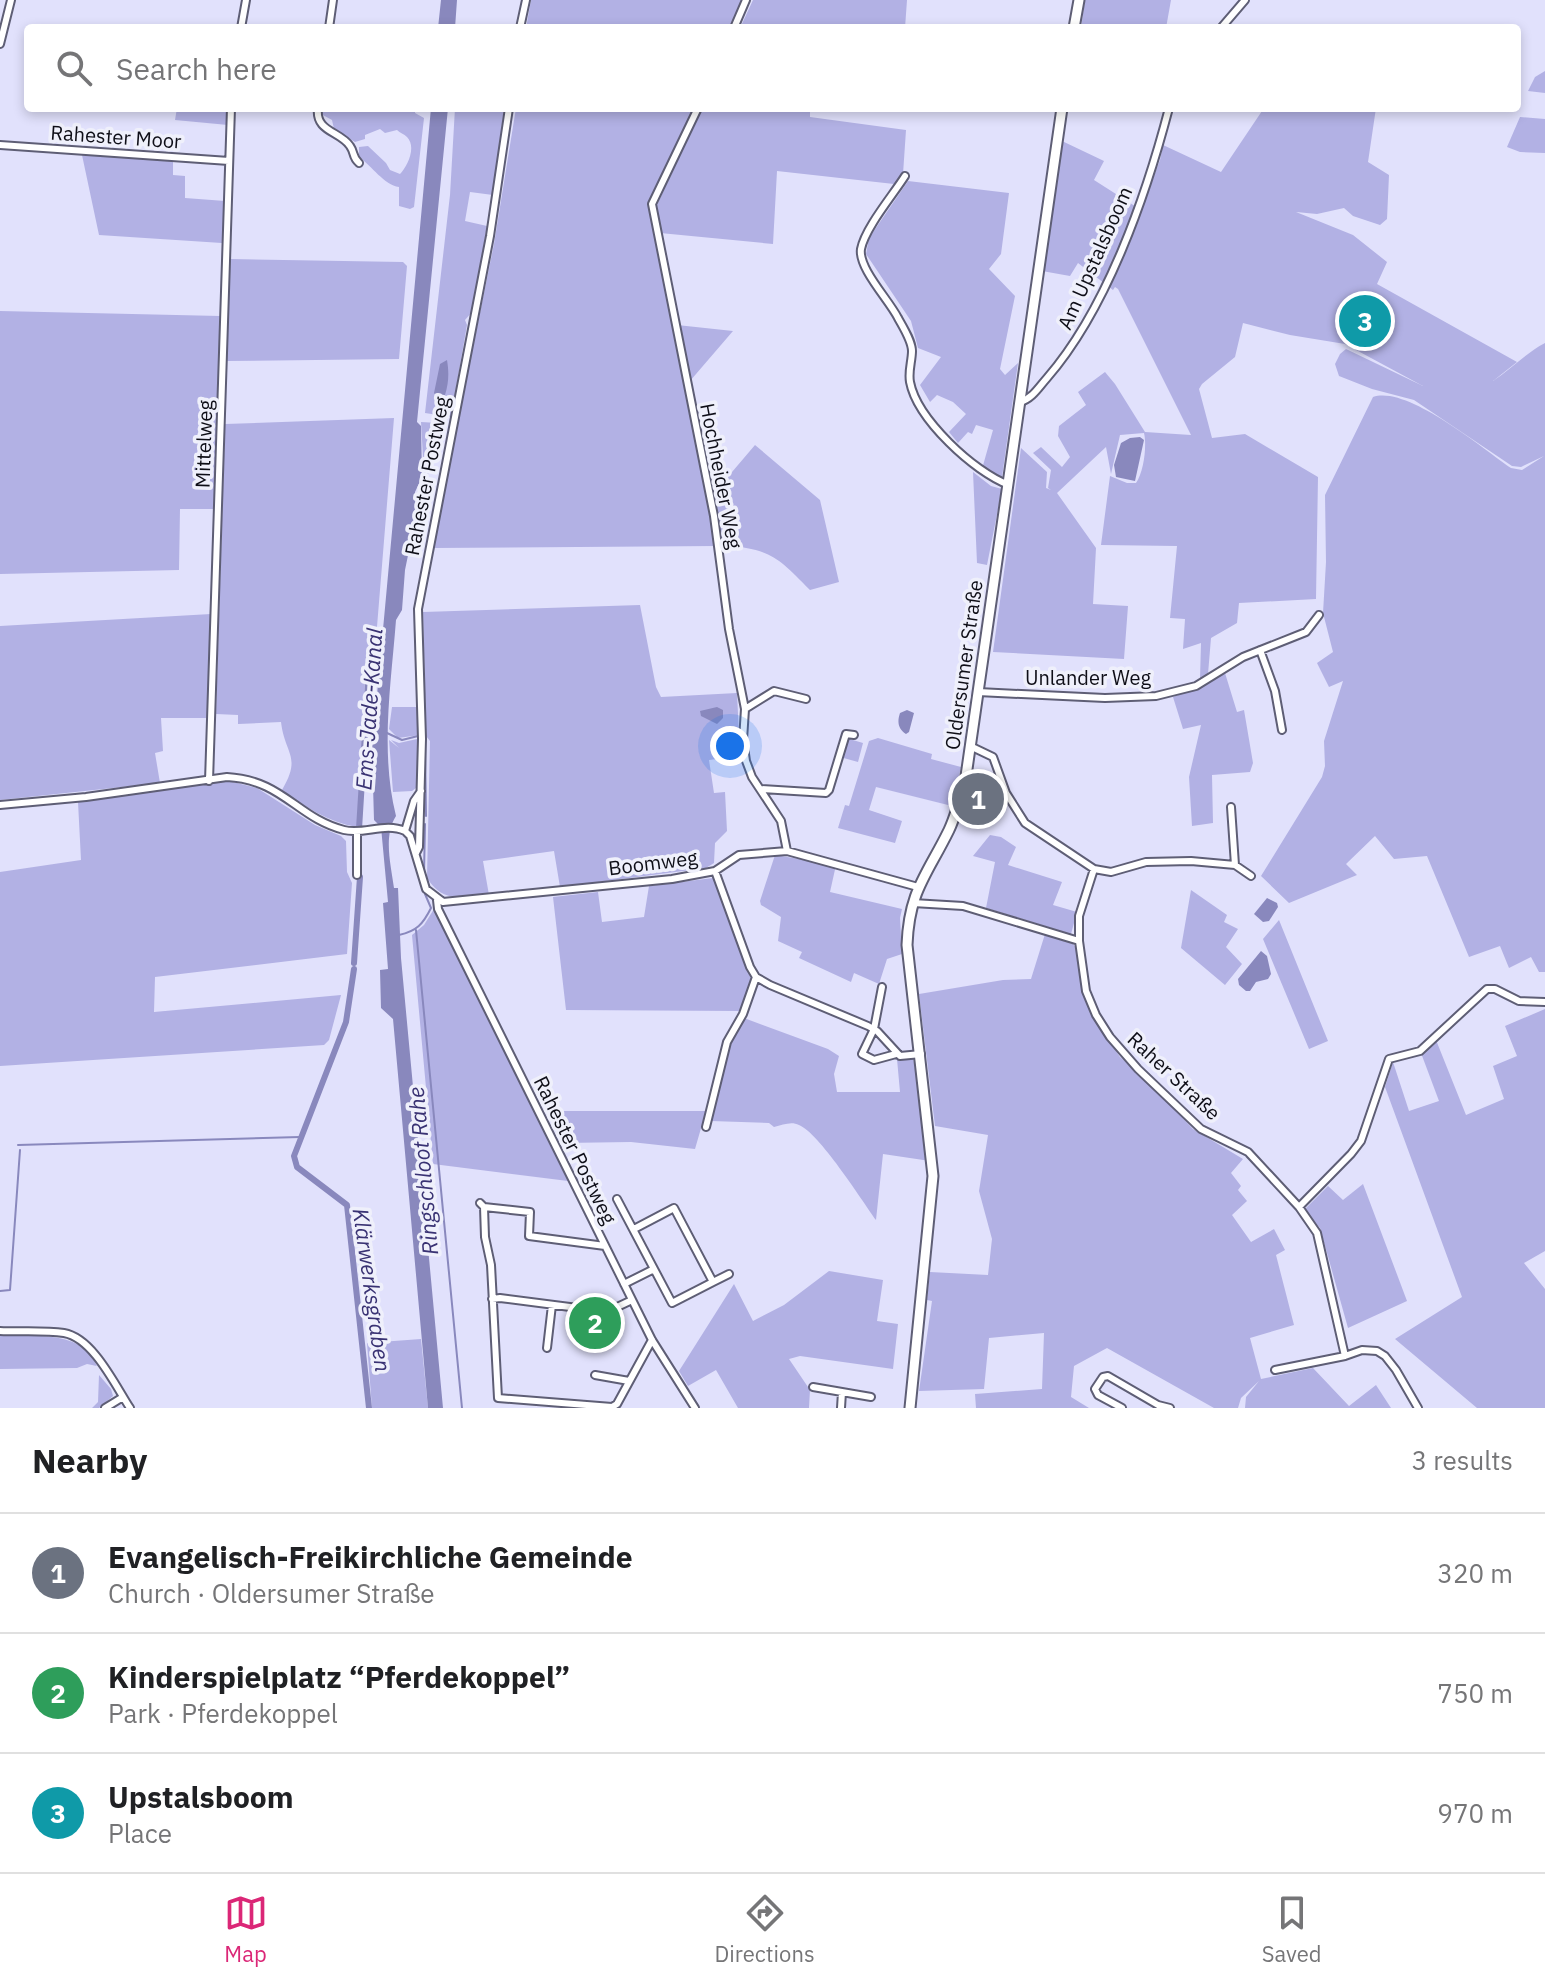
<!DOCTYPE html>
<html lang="en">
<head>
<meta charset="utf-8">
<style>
	body { margin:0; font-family:"IBM Plex Sans",sans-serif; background:#f2f2f2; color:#202124 }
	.you { position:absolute; left:730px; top:746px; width:28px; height:28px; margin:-20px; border:6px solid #fff; border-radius:50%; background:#1a73e8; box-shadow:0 0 0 12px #1a73e833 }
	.badge { display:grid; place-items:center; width:52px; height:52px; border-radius:50%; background:#db2777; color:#fff; font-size:26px; font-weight:700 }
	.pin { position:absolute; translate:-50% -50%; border:4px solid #fff; box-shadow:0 2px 8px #0006 }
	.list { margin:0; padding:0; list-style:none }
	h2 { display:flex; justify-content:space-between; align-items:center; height:104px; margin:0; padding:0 32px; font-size:34px }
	h2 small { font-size:26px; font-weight:400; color:#757577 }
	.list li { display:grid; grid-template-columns:52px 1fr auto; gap:24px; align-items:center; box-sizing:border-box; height:120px; padding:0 32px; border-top:2px solid #e0e0e0 }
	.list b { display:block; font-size:30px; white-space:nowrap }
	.list p { margin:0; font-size:26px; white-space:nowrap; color:#757577 }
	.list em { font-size:26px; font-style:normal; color:#757577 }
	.icon { flex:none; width:44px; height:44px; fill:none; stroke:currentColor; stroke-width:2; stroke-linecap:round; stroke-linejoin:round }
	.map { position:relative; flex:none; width:1545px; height:1408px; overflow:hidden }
	.search { position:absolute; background:#fff; box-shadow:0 4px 12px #0003; left:24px; right:24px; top:24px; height:88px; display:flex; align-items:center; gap:20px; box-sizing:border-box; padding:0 28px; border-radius:8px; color:#757577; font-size:30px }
	.sheet { height:464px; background:#fff }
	nav { display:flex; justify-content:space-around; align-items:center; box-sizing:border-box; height:112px; border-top:2px solid #e0e0e0; background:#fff; font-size:22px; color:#757577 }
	nav a { display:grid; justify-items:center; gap:4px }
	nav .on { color:#db2777 }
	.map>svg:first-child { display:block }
</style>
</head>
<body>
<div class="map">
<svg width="1545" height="1408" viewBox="0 0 1545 1408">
	<rect width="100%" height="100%" fill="#e1e1fc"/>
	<!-- green -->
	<path fill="#b2b1e4" d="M531,0H743L730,28H526Z
		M753,0H907L905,28H740Z
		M1085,0H1171L1166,28H1081Z
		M1545,71V93L1528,91L1535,77Z
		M177,108H229L228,125L175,120Z
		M321,108H415V113L424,118L414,207L410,209L399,206V187C384,185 372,166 359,157V147L368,146L386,163L390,170L400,174C407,167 417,147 407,137C404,134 400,133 397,130L385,133L380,129L365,135V139L355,142L334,129L332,120L321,114Z
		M455,108H504L493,195L470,192L465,221L487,226L472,312L465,320L467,325L451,417L425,413L450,195Z
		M516,108H694L649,204L713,517L716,546L432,548L494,244Z
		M702,108H810V117L906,130L903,174L894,184L777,171L773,244L660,233L657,205Z
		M1264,108H1376L1368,162L1389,175L1387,219L1380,225L1353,216L1344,208L1317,214L1296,212L1353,235L1387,262L1377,284L1517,362L1493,381C1511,369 1526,353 1545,343V972H1539L1531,957L1509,968L1500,946L1469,957L1427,856L1394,859L1375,836L1346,864L1357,875L1289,903L1261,876L1322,777L1325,766L1324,741L1343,681L1329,687L1317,663L1333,652L1323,613L1326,562L1325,495L1373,397C1407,385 1482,448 1511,468L1522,470L1544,456L1521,467L1512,466L1414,400L1372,389L1339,376L1335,364L1340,354L1346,349L1423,386L1345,344L1290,335L1243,323L1235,357L1202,384L1199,389L1212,438L1245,434L1318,477L1316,599L1239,603L1237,623L1211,638L1208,674L1200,679L1201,643L1183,649L1185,619L1170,618L1177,546L1101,545L1110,476L1127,483H1136C1144,472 1147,445 1144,433L1120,435L1111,474L1106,447L1057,493L1096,548L1093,604L1128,606L1124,659L993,652L1021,448L1047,472L1046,488L1051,490L1048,488L1051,470L1033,453L1041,447L1062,467L1070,457L1058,436L1059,426L1086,405L1078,392L1105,372L1115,384L1145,432L1191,435L1118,289L1115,287L1113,290L1078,263L1070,276L1042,271L1062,141L1104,161L1094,180L1141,210L1160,160L1163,145L1221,172Z
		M1520,117L1545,119V153L1520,152L1507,147Z
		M82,155L173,161V175L185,176V198L225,201L222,243L99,235Z
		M908,181L1009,193L1001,254L989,269L1015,296L1000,369L1005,375L1018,363L1002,477L982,469L993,430L976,425L972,434L968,432L958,443L949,432L966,414L953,402L937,395L930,402L920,385L941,357L918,348L911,321L866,254L869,238Z
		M230,259L403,262L407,266L399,359L226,361Z
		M0,311L220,316L214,509H180L179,570L0,574Z
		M677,325L733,331L690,381Z
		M394,418L376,639L372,642L365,680L357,827C328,822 305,807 282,790C302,756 285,755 281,722L238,724V715L216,714L225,424Z
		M421,422L438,423L420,517L417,515L418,492L424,475Z
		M755,445L820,500L839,582L810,590C777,556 770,549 722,545L715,492Z
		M973,472L991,486L1002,489L987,565L977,563Z
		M640,605L656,687L661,697L737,693L740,756L709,760L714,793L725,792L727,831L715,843L714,863L706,868L560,887L554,851L483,861L489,895C460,896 444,904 427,878L430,741L426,736L423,612Z
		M211,614L208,718H161L163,751L155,753L160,783L0,800V626Z
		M1225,673L1237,712L1244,710L1253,763L1250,772L1212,775L1213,823L1192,826L1189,777L1201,725L1183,729L1173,697L1197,688Z
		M392,707H419L420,735L398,738L389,729Z
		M846,738L863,743L858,762L840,757Z
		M878,738L932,754L931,759L961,767L952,806L876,787L869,810L902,821L895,843L838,828L845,805L849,806L869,741Z
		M417,739L419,773L416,788L412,791L393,792L389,740L399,748L391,740L399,743Z
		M229,781L257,788L315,825L341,836L346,841L347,872L352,883L347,954L155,977L154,1012L341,995L329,1040L324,1045L0,1066V872L81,860L78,802Z
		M990,835L1001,837L1016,847L1008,865L1062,882L1053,905L1077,912L1071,934L986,908L995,862L973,856Z
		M775,855L836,865L830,892L902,909L900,918L902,954L887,959L879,984L854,973L851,982L799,958L802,952L778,941L781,917L761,905L760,901Z
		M713,878L753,984L740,1011L566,1010L553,897L598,892L602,922L644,917L649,886Z
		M1191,890L1227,915L1224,922L1238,929L1226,947L1242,964L1225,985L1181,948Z
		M434,909L551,1143L568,1181L433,1164L412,935L424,925Z
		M1279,920L1328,1041L1309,1049L1263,939Z
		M1045,934L1073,944L1077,949L1082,986L1089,1010L1120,1057L1151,1084L1193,1129L1243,1159L1231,1173L1241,1186L1238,1190L1247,1201L1232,1215L1251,1242L1274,1229L1285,1250L1276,1255L1294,1325L1250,1338L1261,1379L1313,1368L1349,1406L1376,1385L1391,1408H1245L1246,1397L1259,1381L1241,1398L1238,1408H1214L1107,1348L1074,1366L1071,1397L1089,1408H976L975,1394L1042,1389L1044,1333L989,1338L984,1389L919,1391L932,1301L927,1300L930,1272L988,1275L992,1239L979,1191L988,1135L935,1126L919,994L1003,980L1031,979Z
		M1545,1009V1251L1524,1263L1545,1289V1408H1477L1395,1339L1462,1297L1385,1087L1393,1062L1409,1111L1439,1101L1421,1053L1436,1040L1466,1115L1504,1099L1493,1066L1517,1056L1505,1026Z
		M744,1018L828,1049L839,1056L834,1074L837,1092H900L897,1059L913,1057L930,1161L883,1154L876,1220C861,1199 819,1133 799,1125C791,1121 783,1125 774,1127L769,1123L711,1121L732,1036Z
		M547,1111H706L695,1149L631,1142L563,1143Z
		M1363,1184L1407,1301L1348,1328L1320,1228L1304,1210L1328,1186L1343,1200Z
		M829,1271L883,1280L877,1321L898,1324L893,1369L800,1356L789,1359L810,1390L809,1408H738L716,1370L688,1386L679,1371L734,1284L753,1321L784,1305Z
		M586,1311L602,1313L614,1338L582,1334Z
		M0,1335C33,1337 82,1329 97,1366L87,1364L77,1368L0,1369Z
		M421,1339L428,1408H372L367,1343Z
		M99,1375L111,1389L113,1396L99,1408H92L98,1402Z"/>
	<!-- water -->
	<path fill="#8988bd" d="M441,0H457L455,28H438Z
		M431,108H448L417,422L421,426L422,477L415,492L416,516L405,570L402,610L396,620C391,685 380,752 396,816C383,836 391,865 394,888H398L401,958L443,1408H428L393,1019L381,1008L380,970L388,969L383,903L388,902L381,827L374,820L372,749Z
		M447,360C449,372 449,382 445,395L437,397L434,393L440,364Z
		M1140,437L1144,440L1135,481L1116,477L1114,465L1121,443L1130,438Z
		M717,707L723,710V718L717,724L701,716L700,711Z
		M907,710L914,713L909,732L906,734C898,729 897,722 900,713Z
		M1267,898L1277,903L1278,907L1269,921L1263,922L1254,914Z
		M1261,951L1267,956L1271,974L1268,979L1256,982L1250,991H1246L1239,985L1238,979Z"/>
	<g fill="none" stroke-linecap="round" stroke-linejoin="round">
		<!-- stream -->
		<path stroke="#8988bd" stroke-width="2" d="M387,733L402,740L418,736
			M425,743L426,816
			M424,874L425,824
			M416,930L462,1408
			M399,935C417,931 423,924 431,908L425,894
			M18,1145L300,1137
			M0,1291L10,1290L20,1150"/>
		<!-- canal -->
		<path stroke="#8988bd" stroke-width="6" d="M359,829L368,683L375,641
			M354,963L360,877
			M354,969L346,1022L294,1156L297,1167L347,1205L369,1408"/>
		<!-- minor casing -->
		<g stroke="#5e5e75" stroke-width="10">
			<path id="minor" d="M241,28L246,0
				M329,28L333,0
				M520,28L526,0
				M734,28L746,0
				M1221,28L1245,0
				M0,44L11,0
				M318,108C315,132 340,131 350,146C355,153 352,157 359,163
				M698,108L652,204L714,516L729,629L745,709L743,740L746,761L752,777L781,821L787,851
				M0,145L229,161
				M905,176C893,195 865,228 861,249C858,268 889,300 898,318C903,327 912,341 912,351C912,361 908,371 910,382C917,419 974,472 1009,485
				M1020,402C1032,399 1039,387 1047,378C1107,309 1146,196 1169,108
				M1260,650L1275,691L1282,730
				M978,692L1105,698L1156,696L1196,686L1243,657L1306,632L1319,615
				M745,709L774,691L806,699
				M970,746L993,757L1006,793L1025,823L1094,869L1111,872L1146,862L1191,861L1235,865L1251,876
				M209,781L231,108
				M761,789L826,793L829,790L846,734L854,735
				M0,805L86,797L227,777C283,780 297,818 344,830C364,835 385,822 405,831
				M1231,807L1235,865
				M405,831L410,836L426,889L443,902L672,879L715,871L739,855L787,851L918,887
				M405,831L414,801L421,791
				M357,832V875
				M416,853L419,847L422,739L418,609L490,236L509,108
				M715,871L750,967L756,977L770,985L868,1026L877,1031L900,1056L921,1054
				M437,900L438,909L652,1340L695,1408
				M913,903L963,906L1079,941L1086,991L1096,1015L1110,1037L1138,1069L1201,1129L1248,1152L1299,1207L1317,1233L1345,1356
				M1079,941V916L1094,869
				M882,987L874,1029L862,1054L874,1060L896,1054
				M706,1127L727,1042L743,1014L756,977
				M617,1199L672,1303L713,1282L674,1208L634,1229
				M480,1203L484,1207L485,1237L491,1265L498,1398L612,1407L617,1404L652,1340
				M484,1207L530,1212L529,1236L605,1246
				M1299,1207L1351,1154L1361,1141L1389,1059L1420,1051L1487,989H1495L1519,1001L1545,1002
				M713,1282L729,1274
				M624,1284L654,1269
				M492,1299L500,1298L601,1311L615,1308L632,1300
				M0,1331C21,1332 44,1330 64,1333C93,1338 115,1385 130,1408
				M547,1348L552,1305
				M1275,1370L1345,1356L1362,1350L1377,1351L1385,1356L1396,1370L1418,1408
				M595,1375L629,1381
				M813,1387L871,1397
				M105,1408L123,1397
				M841,1408L842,1392
				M1122,1408L1098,1395L1095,1389L1103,1377L1108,1376L1158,1405L1170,1408"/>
		</g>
		<!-- secondary casing -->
		<g stroke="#5e5e75" stroke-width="13">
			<path id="secondary" d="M1074,28L1079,0
				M910,1408L933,1176L907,945C909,891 927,875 949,830C957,813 961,795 966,776L1062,108"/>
		</g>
		<!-- minor -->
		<use href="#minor" stroke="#fff" stroke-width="6"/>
		<!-- secondary -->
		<use href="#secondary" stroke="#fff" stroke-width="9"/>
	</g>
	<g text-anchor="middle" stroke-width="7" stroke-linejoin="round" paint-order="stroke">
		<!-- street labels -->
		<g font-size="20" fill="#0e0e17" stroke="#eff0fb">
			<text transform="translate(116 137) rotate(4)" y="7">Rahester Moor</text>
			<text transform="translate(1095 258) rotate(-66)" y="7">Am Upstalsboom</text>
			<text transform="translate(204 444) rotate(-88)" y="7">Mittelweg</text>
			<text transform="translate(427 476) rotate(-79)" y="7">Rahester Postweg</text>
			<text transform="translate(721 476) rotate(79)" y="7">Hochheider Weg</text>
			<text transform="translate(964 665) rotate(-82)" y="7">Oldersumer Straße</text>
			<text x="1088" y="685">Unlander Weg</text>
			<text transform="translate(653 863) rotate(-7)" y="7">Boomweg</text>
			<text transform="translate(1174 1076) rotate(43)" y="7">Raher Straße</text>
			<text transform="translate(575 1150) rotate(64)" y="7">Rahester Postweg</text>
		</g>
		<!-- water labels -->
		<g font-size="22" font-style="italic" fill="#393273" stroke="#eff0fb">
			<text transform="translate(369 709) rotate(-86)" y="8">Ems-Jade-Kanal</text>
			<text transform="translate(423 1171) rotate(-95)" y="8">Ringschloot Rahe</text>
			<text transform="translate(372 1290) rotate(82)" y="8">Klärwerksgraben</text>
		</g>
	</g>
</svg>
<div class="you"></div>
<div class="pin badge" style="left:978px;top:799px;background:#6b7280">1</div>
<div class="pin badge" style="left:595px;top:1323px;background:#2e9e5b">2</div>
<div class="pin badge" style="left:1365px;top:321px;background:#0f9aa8">3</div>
<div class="search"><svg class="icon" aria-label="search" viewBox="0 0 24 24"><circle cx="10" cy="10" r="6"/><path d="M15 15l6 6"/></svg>Search here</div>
</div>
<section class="sheet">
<h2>Nearby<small>3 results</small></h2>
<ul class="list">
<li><span class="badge" style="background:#6b7280">1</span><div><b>Evangelisch-Freikirchliche Gemeinde</b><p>Church · Oldersumer Straße</p></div><em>320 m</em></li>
<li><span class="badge" style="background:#2e9e5b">2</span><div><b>Kinderspielplatz “Pferdekoppel”</b><p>Park · Pferdekoppel</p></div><em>750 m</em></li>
<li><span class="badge" style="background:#0f9aa8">3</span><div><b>Upstalsboom</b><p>Place</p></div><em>970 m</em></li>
</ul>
</section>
<nav>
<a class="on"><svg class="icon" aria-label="map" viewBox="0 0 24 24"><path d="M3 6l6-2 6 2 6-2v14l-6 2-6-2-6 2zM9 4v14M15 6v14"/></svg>Map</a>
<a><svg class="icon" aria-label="directions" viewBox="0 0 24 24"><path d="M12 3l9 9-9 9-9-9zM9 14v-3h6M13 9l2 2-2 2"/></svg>Directions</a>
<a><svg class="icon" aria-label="saved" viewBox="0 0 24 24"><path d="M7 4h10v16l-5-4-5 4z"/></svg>Saved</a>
</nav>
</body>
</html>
